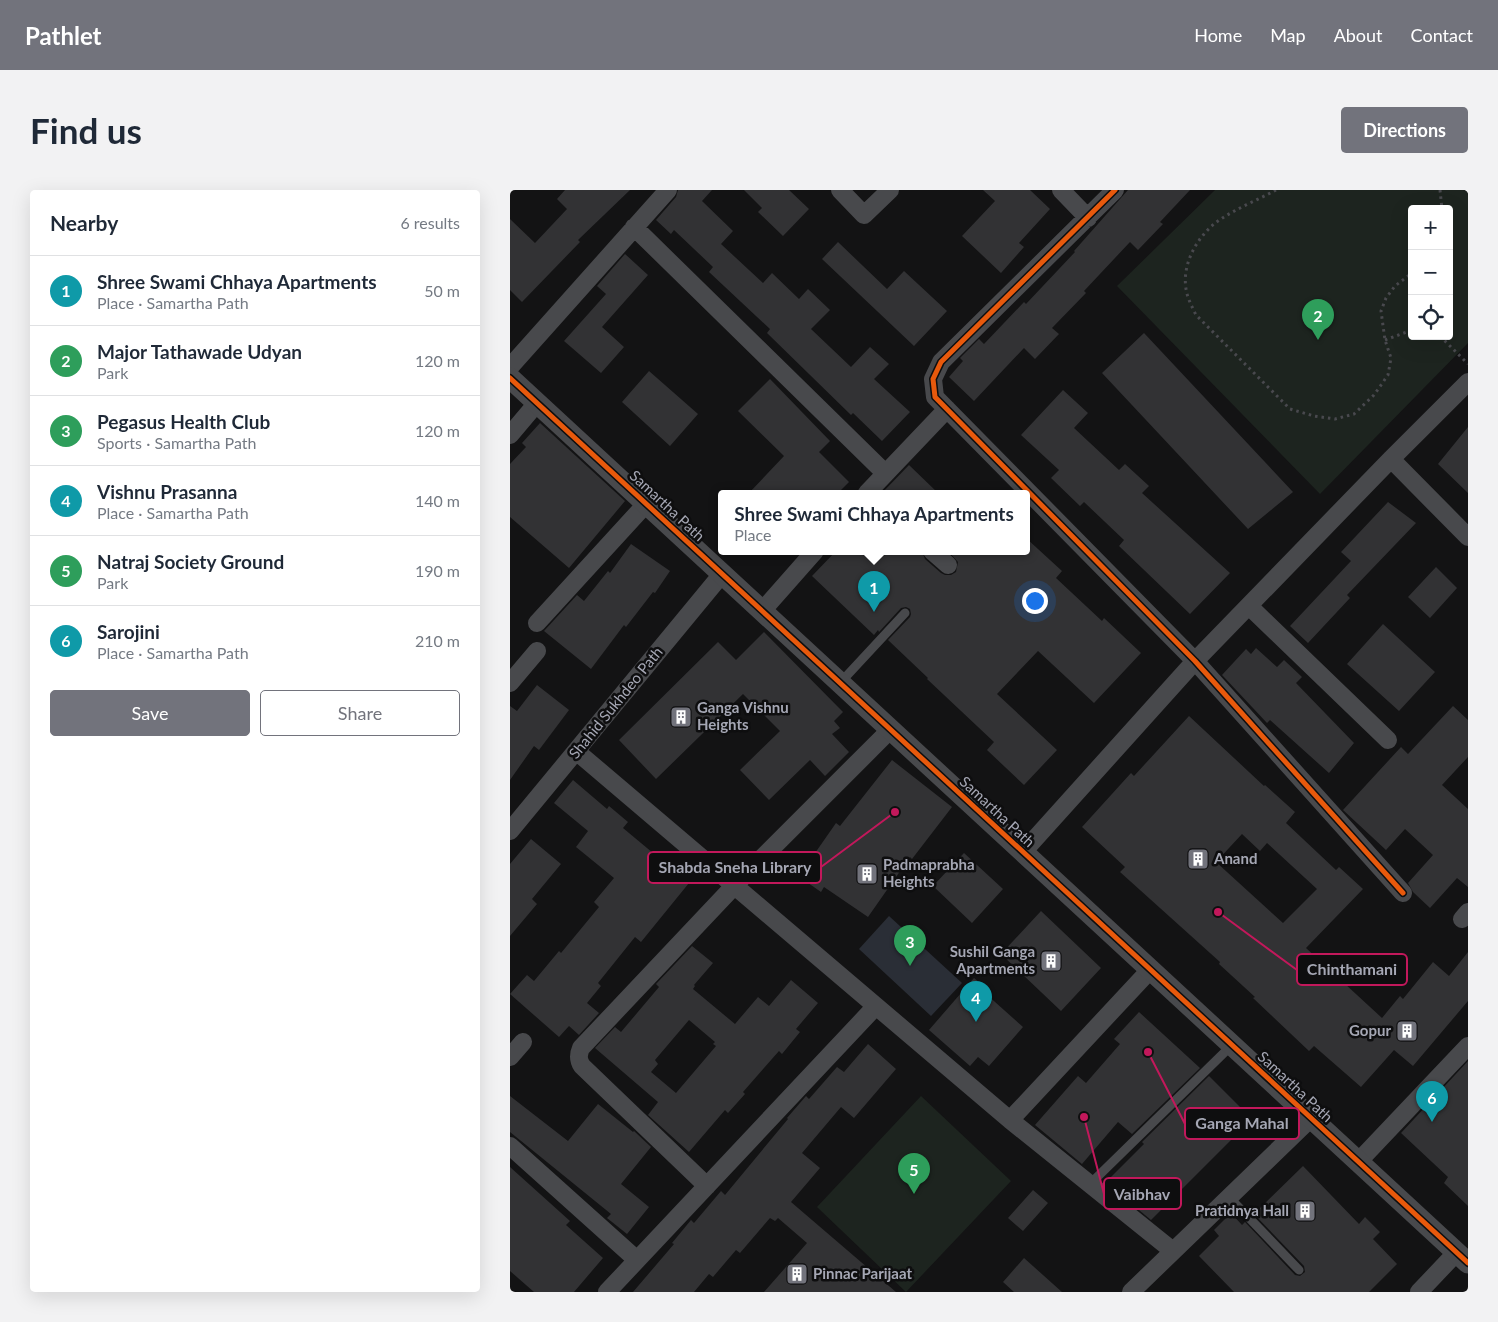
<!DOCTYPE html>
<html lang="en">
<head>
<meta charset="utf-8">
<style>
	body { margin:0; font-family:Lato,sans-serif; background:#f2f2f3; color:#1f2937 }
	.controls { position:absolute; right:15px; top:15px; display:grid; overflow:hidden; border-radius:5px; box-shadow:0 5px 20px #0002 }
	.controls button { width:45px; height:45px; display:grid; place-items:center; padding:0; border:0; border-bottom:1px solid #e0e1e3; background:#fff; color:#1f2937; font:25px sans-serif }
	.you { position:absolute; left:524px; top:410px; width:18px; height:18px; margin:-12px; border:4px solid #fff; border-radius:50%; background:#1a73e8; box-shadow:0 0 0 8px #1a73e833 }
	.badge { display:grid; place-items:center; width:32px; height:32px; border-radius:50%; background:#72737c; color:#fff; font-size:16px; font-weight:700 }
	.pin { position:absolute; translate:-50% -41px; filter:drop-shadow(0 1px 2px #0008) }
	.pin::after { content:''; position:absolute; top:26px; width:18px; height:15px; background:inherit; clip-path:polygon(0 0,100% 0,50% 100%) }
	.popup { position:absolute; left:208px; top:300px; width:312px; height:65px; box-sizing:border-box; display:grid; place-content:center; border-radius:5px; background:#fff; filter:drop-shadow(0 1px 4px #0005); font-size:16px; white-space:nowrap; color:#747a83 }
	.popup b { font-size:19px; color:#1f2937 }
	.popup::after { content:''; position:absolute; left:50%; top:100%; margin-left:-10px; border:10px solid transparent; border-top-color:#fff }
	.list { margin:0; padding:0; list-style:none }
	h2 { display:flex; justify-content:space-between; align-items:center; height:65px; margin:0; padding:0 20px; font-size:21px }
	h2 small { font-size:16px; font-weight:400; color:#747a83 }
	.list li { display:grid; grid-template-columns:32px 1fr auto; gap:15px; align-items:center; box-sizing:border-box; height:70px; padding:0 20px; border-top:1px solid #e0e1e3 }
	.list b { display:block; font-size:19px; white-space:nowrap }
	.list p { margin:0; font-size:16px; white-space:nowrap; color:#747a83 }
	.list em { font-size:16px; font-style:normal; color:#747a83 }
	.actions { display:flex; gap:10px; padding:15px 20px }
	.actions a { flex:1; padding:11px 0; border:1px solid #72737c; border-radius:5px; text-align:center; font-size:18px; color:#72737c }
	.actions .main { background:#72737c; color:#fff }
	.icon { flex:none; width:28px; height:28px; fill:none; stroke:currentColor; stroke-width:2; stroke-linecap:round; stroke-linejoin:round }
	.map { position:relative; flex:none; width:958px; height:1102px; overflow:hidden; border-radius:5px }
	header { display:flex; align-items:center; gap:30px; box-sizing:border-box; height:70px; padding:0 25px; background:#72737c; color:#fff }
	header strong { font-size:24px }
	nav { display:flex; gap:28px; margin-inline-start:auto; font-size:18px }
	.intro { display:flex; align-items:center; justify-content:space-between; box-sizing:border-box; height:120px; padding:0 30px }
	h1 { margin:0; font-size:35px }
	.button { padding:12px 22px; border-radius:5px; background:#72737c; color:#fff; font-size:18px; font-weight:700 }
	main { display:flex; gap:30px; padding:0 30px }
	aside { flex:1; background:#fff; border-radius:5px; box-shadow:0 5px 20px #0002 }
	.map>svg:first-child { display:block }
</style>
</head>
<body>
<header>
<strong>Pathlet</strong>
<nav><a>Home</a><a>Map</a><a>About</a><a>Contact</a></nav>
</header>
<div class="intro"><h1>Find us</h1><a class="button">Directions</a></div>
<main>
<aside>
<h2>Nearby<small>6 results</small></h2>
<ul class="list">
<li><span class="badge" style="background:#0f9aa8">1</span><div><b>Shree Swami Chhaya Apartments</b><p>Place · Samartha Path</p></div><em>50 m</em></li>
<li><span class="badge" style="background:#2e9e5b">2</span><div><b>Major Tathawade Udyan</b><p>Park</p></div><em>120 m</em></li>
<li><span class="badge" style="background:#2e9e5b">3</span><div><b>Pegasus Health Club</b><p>Sports · Samartha Path</p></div><em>120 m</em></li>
<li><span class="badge" style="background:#0f9aa8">4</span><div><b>Vishnu Prasanna</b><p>Place · Samartha Path</p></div><em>140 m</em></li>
<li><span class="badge" style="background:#2e9e5b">5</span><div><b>Natraj Society Ground</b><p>Park</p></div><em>190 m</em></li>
<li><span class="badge" style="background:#0f9aa8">6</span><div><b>Sarojini</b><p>Place · Samartha Path</p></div><em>210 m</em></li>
</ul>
<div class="actions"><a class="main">Save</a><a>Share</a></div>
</aside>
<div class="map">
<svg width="958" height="1102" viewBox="0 0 958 1102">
	<rect width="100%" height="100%" fill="#131314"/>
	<!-- green -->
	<path fill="#1d241f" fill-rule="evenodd" d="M705,0H958V153L810,304L607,96ZM902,19H939V146H902Z
		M411,906L501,991L396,1102L307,1017Z"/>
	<!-- water -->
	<path fill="#2a2e36" d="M379,726L452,793L421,826L349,759Z"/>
	<!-- building -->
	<path fill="#323234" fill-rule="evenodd" d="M55,0H120L68,50L70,52L12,112L0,100V29L25,53L57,19L47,9Z
		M168,0H202L192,11L223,41L211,54L253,93L262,83L289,109L298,99L320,120L301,139L341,177L360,157L379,174L364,189L400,222L372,251L343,223L341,225L257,143L260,139L199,82L203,77L164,40L161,44L146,30L166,7Z
		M234,0H279L299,19L273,46L248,22L252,18Z
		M473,0H520L540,19L509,53L514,57L491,83L452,46L485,11Z
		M618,0H680L650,32L653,34L628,60L620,52L574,101L576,103L542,138L549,144L525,169L514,158L464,211L439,187L453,171L450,168L469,149L474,154L514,112L516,114L565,62L564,61Z
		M328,52L377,99L394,81L437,121L404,156L312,69Z
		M115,64L138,85L92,137L114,157L91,183L54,151L96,104L87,96Z
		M634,143L783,302L738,339L592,183Z
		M139,181L188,224L160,256L112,212Z
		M260,189L320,251L309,262L339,292L328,303H239L274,266L228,221Z
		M553,200L578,223L564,238L609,280L615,274L639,296L632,303L720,383L680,424L609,356L614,350L574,312L570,316L541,288L549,280L511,245Z
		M30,233L115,311L59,378L0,327V274L16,257L12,253Z
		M958,237V303L928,274Z
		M399,275L428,303H372Z
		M878,312L906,333L837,405L840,408L798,453L780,436L841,371L831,362Z
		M516,348L552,381L546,388L592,431L594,428L631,463L584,513L528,461L487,504L547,560L514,595L477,560L484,552L417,489L418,488L378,450L400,427L401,424L400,419L396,417L391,418L369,442L368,440L364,445L302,386L326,361H412L415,369L431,383L435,385H441L446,382L448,372L438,361H516Z
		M121,354L160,381L145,403L143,402L116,437L114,435L81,479L34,441L67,405L74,411L98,381L100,383Z
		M926,377L947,398L920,428L898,407Z
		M873,434L925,482L889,521L837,474Z
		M254,442L333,522L324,531L330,538L322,544L339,562L315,586L300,570L259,610L230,580L270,541L233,504L146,589L109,550L208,452L226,470Z
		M746,458L767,477L774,470L792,487L786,493L844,553L819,583L760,530L757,533L712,485L736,459L741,464Z
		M27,495L59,520L29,560L24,556L0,590V516L7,521Z
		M943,516L958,530V567L932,595L958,619V697L947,688L920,718L903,702L898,693L923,665L895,639L876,660L833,620L891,557L898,564Z
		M679,526L754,596L755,595L785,622L776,633L826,680L829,677L853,699L796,758L872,828L890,806L893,809L923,772L939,786L958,762V811L903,876L884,860L851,897L804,856L799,861L743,808L745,807L709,774L710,772L610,682L615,677L572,637L621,583L624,586ZM732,644L750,661L757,653L807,699L773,733L706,672Z
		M382,570L442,617L402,669L400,667L358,727L314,697L311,702L291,688L299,678L296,676L326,633L330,636Z
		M63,590L97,619L99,616L118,632L113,638L179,693L131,752L125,747L88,793L91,796L77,813L89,823L69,845L59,836L49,847L0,804L17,785L24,791L49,761L51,763L89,717L84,712L104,688L66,657L78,641L44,613Z
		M21,649L51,674L22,709L27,714L0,746V674Z
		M454,663L493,699L462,733L423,696Z
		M531,721L591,778L551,821L491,764Z
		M182,756L203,773L184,795L185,796L183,799L225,834L248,807L259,816L281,790L308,813L286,839L290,842L272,864L269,861L233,902L235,904L218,923L215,920L179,962L138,925L148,912L85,858L105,837L111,842L149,797L146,794ZM179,830L205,852L203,854L206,856L166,903L141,882L148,874L145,870Z
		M464,788L478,800L475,803L513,837L479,876L468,867L460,876L419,840Z
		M629,822L690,878L622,944L608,932L572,974L525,935L568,886L576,893L610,854L604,849Z
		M358,854L386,879L344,928L331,917L292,963L310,978L281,1012L386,1102H254L297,1053L268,1028L265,1031L260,1028L230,1063L226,1060L203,1087L199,1084L184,1102H123L164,1054L162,1053L181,1030L184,1033L211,1001L215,1005L278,929L277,928L296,906L299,909L327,877L334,882Z
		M958,871V1016L934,993L938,987L891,943Z
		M699,886L742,929L641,1030L623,1015L598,990L634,954L632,952Z
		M0,906L58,951L88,914L123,942L124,941L141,957L111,994L139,1017L117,1044L97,1028L101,1024L0,942Z
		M793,976L849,1034L855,1027L870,1042L863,1049L887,1074L859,1102H724L689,1066L709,1046L704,1040L721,1023L732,1035L735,1032L785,1085L790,1086L795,1082L794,1076L744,1024Z
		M0,977L60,1031L56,1035L93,1068L64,1102H24L0,1081Z
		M523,1000L538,1013L513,1041L498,1028Z
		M514,1068L552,1102H504L493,1092Z"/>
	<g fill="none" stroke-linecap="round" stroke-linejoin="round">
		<!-- path -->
		<path stroke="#49494e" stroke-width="3" stroke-dasharray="2.5 4" stroke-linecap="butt" d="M766,0C746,11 722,20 704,34C684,51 669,80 678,107C680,113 683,119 686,125L780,219L804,226L825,229L844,224L864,205L878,185L881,168L875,150L871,121L876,108L885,96L902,83
			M930,0L932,19
			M930,146L958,174
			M875,150L902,140"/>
		<!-- service -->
		<path stroke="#48494c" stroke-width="9" d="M330,493L395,423
			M580,994L722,855
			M719,1007L789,1080"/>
		<!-- minor -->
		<path stroke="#48494c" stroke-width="18" d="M330,0L354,25L380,0
			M551,0L578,28
			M605,0L431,172L423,189L425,207L685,471L893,703
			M124,37L375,283
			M0,177L158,0
			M0,245L27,213
			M881,269L958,347
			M357,303L437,219
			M422,361L438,375
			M739,416L878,550
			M252,421L305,361
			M27,433L136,314
			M0,493L27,461
			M66,561L500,930L663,1061
			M0,641L212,384
			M513,662L685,471L881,269L958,192
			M952,729L958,722
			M0,867L13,852
			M500,930L640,780
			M0,956L127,1070
			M848,972L958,856
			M197,996L72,876C68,870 68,865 71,858L225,695L380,540
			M97,1102L366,816
			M621,1102L801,928
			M909,1102L946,1063"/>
		<!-- tertiary -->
		<path stroke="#48494c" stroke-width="21" d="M0,188L958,1073"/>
		<!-- cycleway casing -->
		<g stroke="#0e0e0f" stroke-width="8">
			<path id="cycleway" d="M605,0L431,172L423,189L425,207L685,471L893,703
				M0,188L958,1073"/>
		</g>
		<!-- cycleway -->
		<use href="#cycleway" stroke="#e8590c" stroke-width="5"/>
	</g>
	<!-- icons -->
	<defs>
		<g id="building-square" transform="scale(1.125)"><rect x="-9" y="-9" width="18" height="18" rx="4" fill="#72737c" stroke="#0e0e0f"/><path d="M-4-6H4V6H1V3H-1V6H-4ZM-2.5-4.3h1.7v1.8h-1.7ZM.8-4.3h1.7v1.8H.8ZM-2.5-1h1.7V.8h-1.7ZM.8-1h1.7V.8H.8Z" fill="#fff"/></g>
	</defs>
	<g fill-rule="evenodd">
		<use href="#building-square" x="171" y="527"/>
		<use href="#building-square" x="688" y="669"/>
		<use href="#building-square" x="357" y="684"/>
		<use href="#building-square" x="541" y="771"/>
		<use href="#building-square" x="897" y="841"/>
		<use href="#building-square" x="795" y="1021"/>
		<use href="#building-square" x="287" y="1084"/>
	</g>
	<g text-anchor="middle" stroke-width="5" stroke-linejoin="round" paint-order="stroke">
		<!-- street labels -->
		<g font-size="15" fill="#a5a7b4" stroke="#0e0e0f">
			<text transform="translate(157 316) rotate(43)" y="5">Samartha Path</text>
			<text transform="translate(106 513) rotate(-51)" y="5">Shahid Sukhdeo Path</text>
			<text transform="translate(487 622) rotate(43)" y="5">Samartha Path</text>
			<text transform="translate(785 897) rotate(43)" y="5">Samartha Path</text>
		</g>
		<!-- poi labels -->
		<g font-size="15" font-weight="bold" fill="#a5a7b4" stroke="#0e0e0f" text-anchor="start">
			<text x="187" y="523">Ganga Vishnu<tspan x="187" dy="17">Heights</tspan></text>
			<text x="704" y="674">Anand</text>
			<text x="373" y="680">Padmaprabha<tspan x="373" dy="17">Heights</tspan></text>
			<text x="525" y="767" text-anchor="end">Sushil Ganga<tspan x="525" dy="17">Apartments</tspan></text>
			<text x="881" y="846" text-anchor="end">Gopur</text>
			<text x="779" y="1026" text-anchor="end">Pratidnya Hall</text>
			<text x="303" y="1089">Pinnac Parijaat</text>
		</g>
	</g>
	<!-- callouts -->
	<path fill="none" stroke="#c2185b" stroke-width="2" d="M385 622L311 677M708 722L787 780M638 862L675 934M574 927L594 1004"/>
	<g fill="#c2185b" stroke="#0e0e0f" stroke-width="2">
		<circle cx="385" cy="622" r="5"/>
		<circle cx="708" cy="722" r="5"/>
		<circle cx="638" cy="862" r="5"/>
		<circle cx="574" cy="927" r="5"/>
	</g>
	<g fill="#0e0e0f" stroke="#c2185b" stroke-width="2">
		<rect x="138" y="662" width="173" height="31" rx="5"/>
		<rect x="787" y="764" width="110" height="31" rx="5"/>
		<rect x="675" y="918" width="114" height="31" rx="5"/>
		<rect x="594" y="988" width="77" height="31" rx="5"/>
	</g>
	<g font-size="16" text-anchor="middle" font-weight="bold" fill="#a5a7b4">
		<text x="225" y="683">Shabda Sneha Library</text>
		<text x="842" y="785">Chinthamani</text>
		<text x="732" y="939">Ganga Mahal</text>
		<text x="632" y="1010">Vaibhav</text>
	</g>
</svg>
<div class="controls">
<button>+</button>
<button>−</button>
<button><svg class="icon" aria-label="locate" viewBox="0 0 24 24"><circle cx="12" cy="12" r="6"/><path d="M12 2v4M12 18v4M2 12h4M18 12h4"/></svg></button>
</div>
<div class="you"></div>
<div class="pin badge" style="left:364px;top:422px;background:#0f9aa8">1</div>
<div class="popup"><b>Shree Swami Chhaya Apartments</b>Place</div>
<div class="pin badge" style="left:808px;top:150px;background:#2e9e5b">2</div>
<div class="pin badge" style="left:400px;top:776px;background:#2e9e5b">3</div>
<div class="pin badge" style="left:466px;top:832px;background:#0f9aa8">4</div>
<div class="pin badge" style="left:404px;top:1004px;background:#2e9e5b">5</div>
<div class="pin badge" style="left:922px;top:932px;background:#0f9aa8">6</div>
</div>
</main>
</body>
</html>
